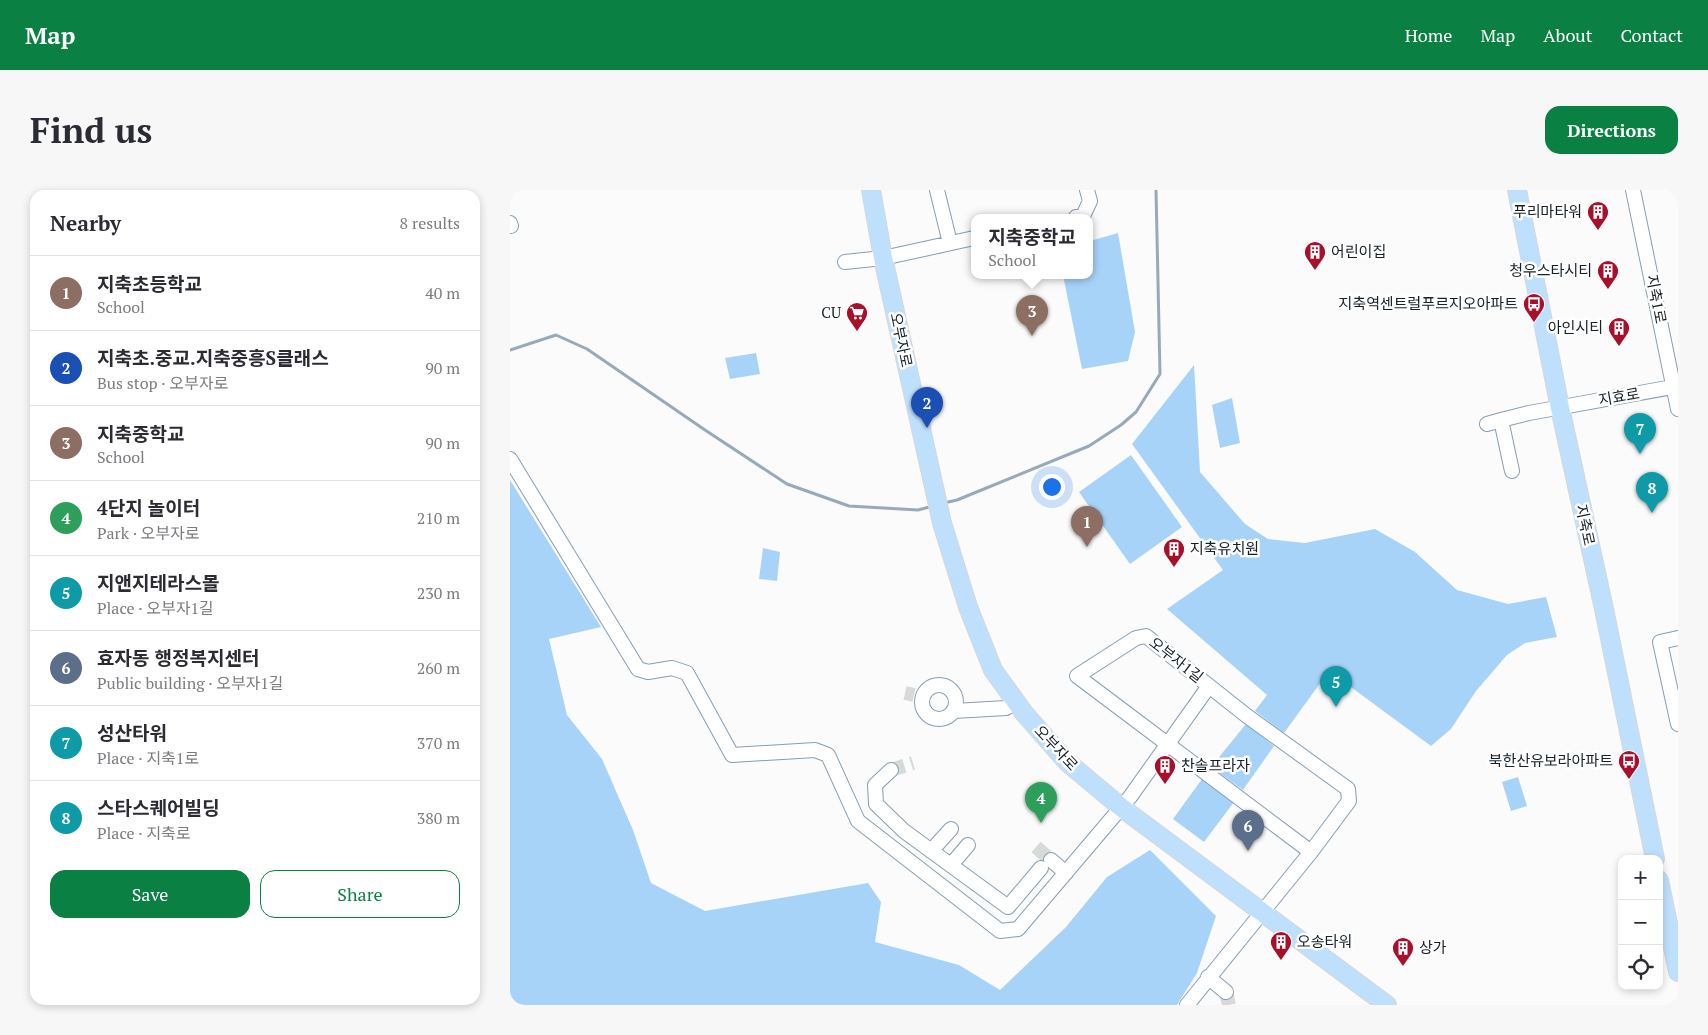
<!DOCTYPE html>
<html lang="en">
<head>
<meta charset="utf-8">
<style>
	body { margin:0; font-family:"PT Serif","Noto Sans KR",serif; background:#f7f7f7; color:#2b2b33 }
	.controls { position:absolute; right:15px; bottom:15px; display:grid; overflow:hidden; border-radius:10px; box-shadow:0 2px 8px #0003 }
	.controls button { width:45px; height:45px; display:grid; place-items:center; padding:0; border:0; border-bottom:1px solid #e1e1e2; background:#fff; color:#2b2b33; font:25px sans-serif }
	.you { position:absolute; left:541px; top:296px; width:18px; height:18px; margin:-12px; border:4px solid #fff; border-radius:50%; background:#1a73e8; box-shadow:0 0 0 8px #1a73e833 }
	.badge { display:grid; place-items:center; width:32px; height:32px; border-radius:50%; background:#0b8043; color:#fff; font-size:16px; font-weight:700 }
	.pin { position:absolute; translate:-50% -41px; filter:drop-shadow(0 1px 2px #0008) }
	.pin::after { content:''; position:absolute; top:26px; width:18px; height:15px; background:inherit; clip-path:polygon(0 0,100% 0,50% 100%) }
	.popup { position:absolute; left:461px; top:24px; width:122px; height:65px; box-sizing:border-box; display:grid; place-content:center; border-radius:10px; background:#fff; filter:drop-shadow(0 1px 4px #0005); font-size:16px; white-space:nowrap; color:#7c7c81 }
	.popup b { font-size:19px; color:#2b2b33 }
	.popup::after { content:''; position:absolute; left:50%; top:100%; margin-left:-10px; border:10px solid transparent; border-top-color:#fff }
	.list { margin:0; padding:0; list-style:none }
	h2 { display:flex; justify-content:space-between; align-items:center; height:65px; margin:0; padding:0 20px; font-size:21px }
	h2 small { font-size:16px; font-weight:400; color:#7c7c81 }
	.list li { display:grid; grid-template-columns:32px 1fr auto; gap:15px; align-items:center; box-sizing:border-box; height:75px; padding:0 20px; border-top:1px solid #e1e1e2 }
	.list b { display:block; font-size:19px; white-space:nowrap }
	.list p { margin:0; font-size:16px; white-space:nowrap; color:#7c7c81 }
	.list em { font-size:16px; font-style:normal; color:#7c7c81 }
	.actions { display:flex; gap:10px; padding:15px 20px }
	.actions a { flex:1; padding:11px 0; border:1px solid #0b8043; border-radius:15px; text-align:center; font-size:18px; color:#0b8043 }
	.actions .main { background:#0b8043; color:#fff }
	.icon { flex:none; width:28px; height:28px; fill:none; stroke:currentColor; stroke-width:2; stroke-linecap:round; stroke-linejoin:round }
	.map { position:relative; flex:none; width:1168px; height:815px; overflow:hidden; border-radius:15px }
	header { display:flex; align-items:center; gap:30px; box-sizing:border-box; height:70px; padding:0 25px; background:#0b8043; color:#fff }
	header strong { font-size:24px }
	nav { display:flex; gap:28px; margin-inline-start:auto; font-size:18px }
	.intro { display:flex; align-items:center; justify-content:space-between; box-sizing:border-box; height:120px; padding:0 30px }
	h1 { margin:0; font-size:35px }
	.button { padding:12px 22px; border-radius:15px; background:#0b8043; color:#fff; font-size:18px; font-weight:700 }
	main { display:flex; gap:30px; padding:0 30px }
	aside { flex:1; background:#fff; border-radius:15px; box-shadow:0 2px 8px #0003 }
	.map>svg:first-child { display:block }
</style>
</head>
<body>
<header>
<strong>Map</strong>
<nav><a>Home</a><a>Map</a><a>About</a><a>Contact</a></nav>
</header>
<div class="intro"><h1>Find us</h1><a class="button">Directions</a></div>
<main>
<aside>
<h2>Nearby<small>8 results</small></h2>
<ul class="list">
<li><span class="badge" style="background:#8d6e63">1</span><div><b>지축초등학교</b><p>School</p></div><em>40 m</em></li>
<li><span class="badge" style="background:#1a4fb4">2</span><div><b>지축초.중교.지축중흥S클래스</b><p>Bus stop · 오부자로</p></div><em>90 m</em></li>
<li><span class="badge" style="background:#8d6e63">3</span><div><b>지축중학교</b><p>School</p></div><em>90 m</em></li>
<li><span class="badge" style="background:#2e9e5b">4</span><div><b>4단지 놀이터</b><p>Park · 오부자로</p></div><em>210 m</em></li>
<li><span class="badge" style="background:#0f9aa8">5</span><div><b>지앤지테라스몰</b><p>Place · 오부자1길</p></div><em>230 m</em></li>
<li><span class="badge" style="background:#5c6f8a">6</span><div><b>효자동 행정복지센터</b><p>Public building · 오부자1길</p></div><em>260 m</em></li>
<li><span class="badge" style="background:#0f9aa8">7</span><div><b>성산타워</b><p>Place · 지축1로</p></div><em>370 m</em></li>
<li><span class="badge" style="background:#0f9aa8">8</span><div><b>스타스퀘어빌딩</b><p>Place · 지축로</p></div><em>380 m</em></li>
</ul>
<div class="actions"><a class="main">Save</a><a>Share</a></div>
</aside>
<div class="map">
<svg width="1168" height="815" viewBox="0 0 1168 815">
	<rect width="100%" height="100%" fill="#fafbfa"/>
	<!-- green -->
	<path fill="#a8d3f9" d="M608,43L625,142L618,171L572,179L553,85H580V51Z
		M246,163L250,184L220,189L215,168Z
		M684,175L690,282L735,334L758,349L795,353L865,339L905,362L947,400L998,414L1036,407L1047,447L1015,453L997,465L966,501L941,539L921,556L819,481L774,543L745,521L757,505L657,419L713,380L622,254Z
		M722,208L730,253L710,258L702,215Z
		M621,265L672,337L620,374L569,302Z
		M0,290L91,437L39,449L57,525L92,569L123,640L141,693L195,721L358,693L371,712L365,752L449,775L490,800L556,737L597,687L640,660L706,726L687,783L667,815H0Z
		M253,358L270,362L267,391L249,389Z
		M736,534L764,556L733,600L701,577Z
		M1008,587L1017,616L1001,621L992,592Z
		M692,589L724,612L694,652L663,629Z"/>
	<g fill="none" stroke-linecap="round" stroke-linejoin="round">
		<!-- stream -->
		<path stroke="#98aaba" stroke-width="3" d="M0,160L46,145L77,159L195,240L277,294L339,316L408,320L423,316
			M434,313L447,310L579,256L611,235L626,222L650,184L646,0"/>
		<!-- minor-tunnel -->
		<path stroke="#d8dada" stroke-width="14" stroke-dasharray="14 7" stroke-linecap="butt" d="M395,503L404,505
			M381,580L403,573
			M526,657L541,670
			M716,802L719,815"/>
		<!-- minor casing -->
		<g stroke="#869eb3" stroke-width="16">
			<path id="minor" d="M427,0L440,53
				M1123,0L1168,219
				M566,27L573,26L580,11L577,0
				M0,33L1,36
				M335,72L373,68L464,48
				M977,234L991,230
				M0,269L128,479L138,482L162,478L177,483L222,565L305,560L318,565L348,631L490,741L508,739L620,607L699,496
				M1002,281L991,230L1019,223L1168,196
				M1168,448L1150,452L1168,534
				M412 512a17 17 0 1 1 34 0a17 17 0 1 1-34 0Z
				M444,521L496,518L505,512
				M381,580L365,595L366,614L394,641L498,717L531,678
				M421,661L441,639
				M541,670L556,683
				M441,675L458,655
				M698,787L716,802
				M677,815L801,662L839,611L838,599L737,526L636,446L626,448L567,486L801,662"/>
		</g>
		<!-- major casing -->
		<g stroke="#d5d7d8" stroke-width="20">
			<path id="major" d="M361,0L373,68L432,333L458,417L483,480L514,523L557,572L612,618L877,815
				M1007,0L1050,218L1094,419L1145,669
				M1149,690L1168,782"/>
		</g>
		<!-- minor -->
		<use href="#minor" stroke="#fff" stroke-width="14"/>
		<!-- major -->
		<use href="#major" stroke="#bfe0fd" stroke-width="18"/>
	</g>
	<!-- icons -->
	<defs>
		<g id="building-pin" transform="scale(1.125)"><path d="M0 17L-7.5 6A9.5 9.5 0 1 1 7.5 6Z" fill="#a70f2b" stroke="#fff"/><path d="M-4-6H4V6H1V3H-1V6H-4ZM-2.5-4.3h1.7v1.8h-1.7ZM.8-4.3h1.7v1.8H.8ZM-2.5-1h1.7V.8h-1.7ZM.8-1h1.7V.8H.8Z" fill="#fff"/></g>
		<g id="bus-pin" transform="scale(1.125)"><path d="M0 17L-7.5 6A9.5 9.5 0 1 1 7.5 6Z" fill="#a70f2b" stroke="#fff"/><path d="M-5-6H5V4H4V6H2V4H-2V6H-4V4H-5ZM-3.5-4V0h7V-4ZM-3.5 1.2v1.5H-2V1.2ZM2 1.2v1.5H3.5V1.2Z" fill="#fff"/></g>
		<g id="supermarket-pin" transform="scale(1.125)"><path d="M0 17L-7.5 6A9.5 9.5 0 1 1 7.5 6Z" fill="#a70f2b" stroke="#fff"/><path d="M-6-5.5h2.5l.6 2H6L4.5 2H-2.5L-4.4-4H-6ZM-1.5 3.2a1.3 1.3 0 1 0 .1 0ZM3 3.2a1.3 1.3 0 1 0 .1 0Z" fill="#fff"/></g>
	</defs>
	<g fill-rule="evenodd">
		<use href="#building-pin" x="1088" y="22"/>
		<use href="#building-pin" x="805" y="62"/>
		<use href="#building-pin" x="1098" y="81"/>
		<use href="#bus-pin" x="1024" y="114"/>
		<use href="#supermarket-pin" x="347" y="123"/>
		<use href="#building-pin" x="1109" y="138"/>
		<use href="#building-pin" x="664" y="359"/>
		<use href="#bus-pin" x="1119" y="571"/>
		<use href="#building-pin" x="655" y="576"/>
		<use href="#building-pin" x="771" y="752"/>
		<use href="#building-pin" x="893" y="758"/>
	</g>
	<g text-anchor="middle" stroke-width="5" stroke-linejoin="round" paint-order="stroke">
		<!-- poi labels -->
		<g font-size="15" fill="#162028" stroke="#fff" text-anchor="end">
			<text x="1072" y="27">푸리마타워</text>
			<text x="821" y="67" text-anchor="start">어린이집</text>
			<text x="1082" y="86">청우스타시티</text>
			<text x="1008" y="119">지축역센트럴푸르지오아파트</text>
			<text x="331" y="128">CU</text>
			<text x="1093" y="143">아인시티</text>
			<text x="680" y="364" text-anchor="start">지축유치원</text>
			<text x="1103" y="576">북한산유보라아파트</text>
			<text x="671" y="581" text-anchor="start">찬솔프라자</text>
			<text x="787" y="757" text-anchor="start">오송타워</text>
			<text x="909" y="763" text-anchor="start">상가</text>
		</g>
		<!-- street labels -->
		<g font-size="15" fill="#162028" stroke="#fff">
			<text transform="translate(1146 109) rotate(79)" y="5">지축1로</text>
			<text transform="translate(391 150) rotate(78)" y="5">오부자로</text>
			<text transform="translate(1109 207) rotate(-10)" y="5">지효로</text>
			<text transform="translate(1075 335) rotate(78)" y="5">지축로</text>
			<text transform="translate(666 470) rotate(38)" y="5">오부자1길</text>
			<text transform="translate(546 558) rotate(47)" y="5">오부자로</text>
		</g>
	</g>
</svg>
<div class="controls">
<button>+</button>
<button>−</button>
<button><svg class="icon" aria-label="locate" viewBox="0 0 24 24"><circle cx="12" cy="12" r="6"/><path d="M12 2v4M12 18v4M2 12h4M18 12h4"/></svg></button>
</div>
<div class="you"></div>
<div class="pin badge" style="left:577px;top:357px;background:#8d6e63">1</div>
<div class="pin badge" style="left:417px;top:238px;background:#1a4fb4">2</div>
<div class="pin badge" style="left:522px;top:146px;background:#8d6e63">3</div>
<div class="popup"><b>지축중학교</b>School</div>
<div class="pin badge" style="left:531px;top:633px;background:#2e9e5b">4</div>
<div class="pin badge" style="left:826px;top:517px;background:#0f9aa8">5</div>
<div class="pin badge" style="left:738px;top:661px;background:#5c6f8a">6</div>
<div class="pin badge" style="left:1130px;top:264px;background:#0f9aa8">7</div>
<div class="pin badge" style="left:1142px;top:323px;background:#0f9aa8">8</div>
</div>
</main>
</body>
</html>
